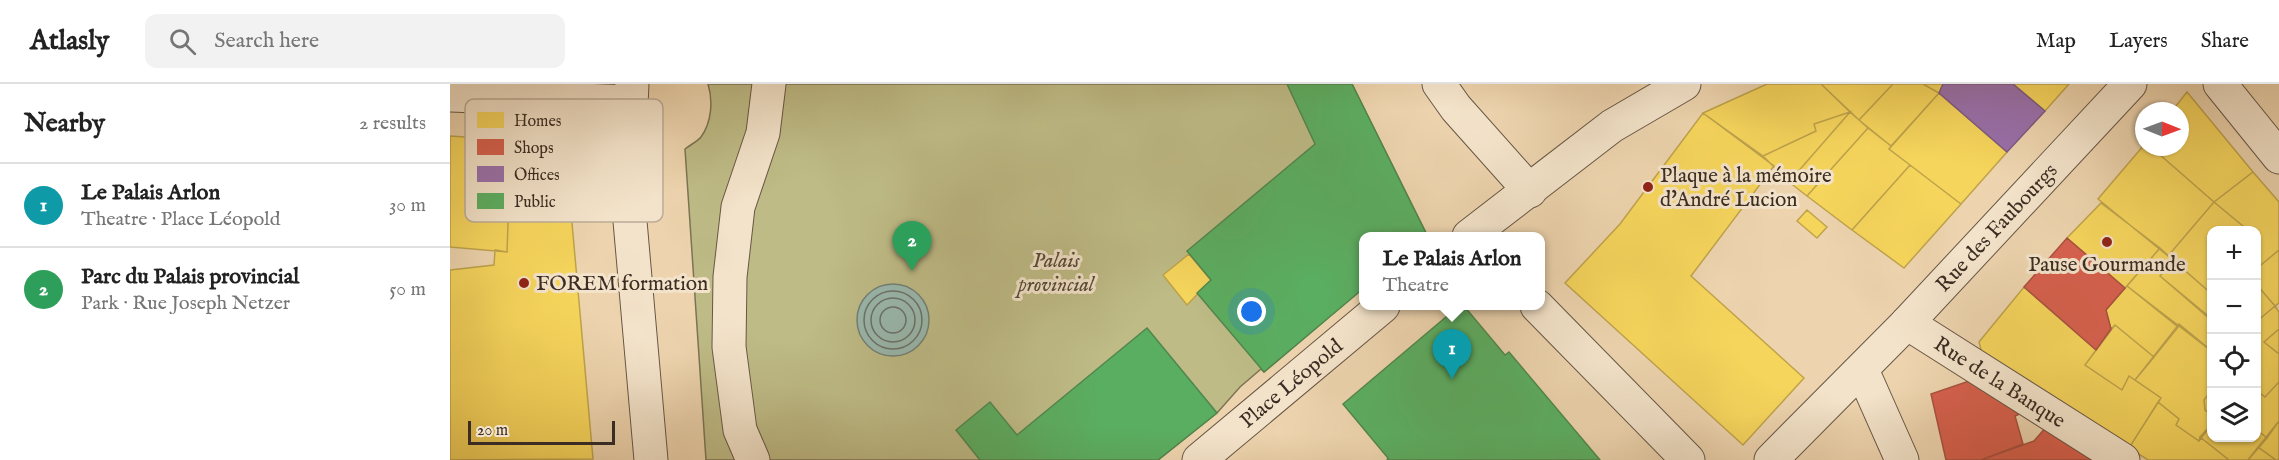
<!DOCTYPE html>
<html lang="en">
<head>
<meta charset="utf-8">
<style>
	body { margin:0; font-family:"IM FELL English",serif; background:#f2f2f2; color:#222 }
	.controls { position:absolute; right:18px; bottom:18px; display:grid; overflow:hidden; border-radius:12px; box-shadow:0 2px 4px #0004 }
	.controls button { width:54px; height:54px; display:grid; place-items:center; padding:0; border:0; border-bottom:2px solid #e0e0e0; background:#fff; color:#222; font:30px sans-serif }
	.compass { position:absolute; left:1685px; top:18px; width:54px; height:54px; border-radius:50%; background:#fff; box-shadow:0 2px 4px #0004; rotate:91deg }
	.scale { position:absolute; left:18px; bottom:15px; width:147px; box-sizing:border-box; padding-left:6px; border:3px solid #3b2d23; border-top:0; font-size:16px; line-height:21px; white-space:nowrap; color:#3b2d23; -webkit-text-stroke:4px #f3e3ca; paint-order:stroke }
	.you { position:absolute; left:802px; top:228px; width:21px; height:21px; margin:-15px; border:4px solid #fff; border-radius:50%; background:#1a73e8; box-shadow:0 0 0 9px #1a73e833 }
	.badge { display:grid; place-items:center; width:39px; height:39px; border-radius:50%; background:#0b8043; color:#fff; font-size:20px; font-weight:700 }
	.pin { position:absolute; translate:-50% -50px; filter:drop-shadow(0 2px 3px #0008) }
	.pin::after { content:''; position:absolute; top:32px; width:21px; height:18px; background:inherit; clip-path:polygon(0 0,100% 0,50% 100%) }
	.popup { position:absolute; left:909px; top:148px; width:186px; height:78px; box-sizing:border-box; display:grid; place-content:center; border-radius:12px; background:#fff; filter:drop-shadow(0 2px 4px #0005); font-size:20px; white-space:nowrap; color:#767676 }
	.popup b { font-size:22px; color:#222 }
	.popup::after { content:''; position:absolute; left:50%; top:100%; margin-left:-12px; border:12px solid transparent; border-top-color:#fff }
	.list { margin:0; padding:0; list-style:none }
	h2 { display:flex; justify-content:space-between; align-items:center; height:78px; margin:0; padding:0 24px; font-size:26px }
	h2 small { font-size:20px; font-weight:400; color:#767676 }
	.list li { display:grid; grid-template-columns:39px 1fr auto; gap:18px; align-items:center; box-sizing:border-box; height:84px; padding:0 24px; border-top:2px solid #e0e0e0 }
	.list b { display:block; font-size:22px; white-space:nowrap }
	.list p { margin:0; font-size:20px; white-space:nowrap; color:#767676 }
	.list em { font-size:20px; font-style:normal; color:#767676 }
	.icon { flex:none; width:33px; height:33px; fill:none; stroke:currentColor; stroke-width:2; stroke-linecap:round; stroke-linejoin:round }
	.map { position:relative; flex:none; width:1829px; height:376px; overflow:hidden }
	header { display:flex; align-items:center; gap:36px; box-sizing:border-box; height:84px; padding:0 30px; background:#fff; border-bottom:2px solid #e0e0e0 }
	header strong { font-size:28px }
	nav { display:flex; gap:33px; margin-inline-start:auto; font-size:21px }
	.search { width:420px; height:54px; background:#f2f2f2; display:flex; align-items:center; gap:15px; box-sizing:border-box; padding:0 21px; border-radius:12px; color:#767676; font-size:22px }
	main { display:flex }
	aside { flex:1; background:#fff }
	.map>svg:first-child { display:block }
</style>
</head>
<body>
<header>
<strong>Atlasly</strong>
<div class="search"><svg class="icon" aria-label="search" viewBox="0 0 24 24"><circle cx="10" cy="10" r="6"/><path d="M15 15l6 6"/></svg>Search here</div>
<nav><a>Map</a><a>Layers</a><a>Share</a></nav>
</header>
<main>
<aside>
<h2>Nearby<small>2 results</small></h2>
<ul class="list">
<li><span class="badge" style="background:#0f9aa8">1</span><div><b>Le Palais Arlon</b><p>Theatre · Place Léopold</p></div><em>30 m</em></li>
<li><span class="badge" style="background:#2e9e5b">2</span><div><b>Parc du Palais provincial</b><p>Park · Rue Joseph Netzer</p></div><em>50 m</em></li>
</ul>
</aside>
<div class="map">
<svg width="1829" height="376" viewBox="0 0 1829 376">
	<rect width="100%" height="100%" fill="#edd4ae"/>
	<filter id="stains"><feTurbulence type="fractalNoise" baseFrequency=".00333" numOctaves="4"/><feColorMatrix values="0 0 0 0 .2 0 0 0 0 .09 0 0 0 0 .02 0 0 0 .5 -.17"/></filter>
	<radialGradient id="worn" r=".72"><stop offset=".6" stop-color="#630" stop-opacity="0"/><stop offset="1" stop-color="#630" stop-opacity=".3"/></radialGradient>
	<!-- green -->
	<path fill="#bebb86" stroke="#7c7454" stroke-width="1.5" d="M258,0H902L977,151L914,152L913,204L814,288L811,285L790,303L767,329L708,376H256L235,65C240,61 248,57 251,53C262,38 263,16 258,0Z"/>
	<!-- water -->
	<path fill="#99b8ae" stroke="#738076" stroke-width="1.5" d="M407 236a36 36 0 1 1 72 0a36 36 0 1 1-72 0Z"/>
	<!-- homes -->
	<path fill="#f6d55c" stroke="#bea34b" stroke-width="1.5" d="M1317,0H1371L1400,28L1364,40L1366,47L1313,72L1253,29Z
		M1371,0H1443L1409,36Z
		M1443,0H1473L1489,9L1441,62L1409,36Z
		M1473,0H1493L1489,9Z
		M1563,0H1619L1595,27Z
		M1737,8L1803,88L1764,118L1701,63H1730V27H1722Z
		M1489,9L1557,68L1511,120L1439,65Z
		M1400,28L1418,44L1357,112L1339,98Z
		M1400,28L1339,98L1313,72L1366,47L1364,40Z
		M1253,29L1324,82L1241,192L1354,294L1293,361L1115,199L1170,140Z
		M1418,44L1441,62L1439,65L1460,81L1402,146L1357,112Z
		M0,52L61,56L57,168L0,163Z
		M61,56L101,59V95L118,94L143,375L0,376V186L44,181L45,166L57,168Z
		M1694,61V63H1701L1764,118L1718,172L1648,115Z
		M1460,81L1511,120L1454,184L1402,146Z
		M1803,88L1829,118V166L1806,185V147H1799L1764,118Z
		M1764,118L1799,147H1762V210L1718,172Z
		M1651,119L1710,164L1675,204L1617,154Z
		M1357,126L1377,143L1367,154L1347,137Z
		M1710,164L1724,177L1710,192L1762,235L1759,265L1677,202Z
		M1829,166V219L1825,222L1806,200V185Z
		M739,170L761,196L737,221L713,191Z
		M1724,177L1762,210L1761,236L1710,192Z
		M1806,200L1825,222L1806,238Z
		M1677,202L1728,243L1704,273L1665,241L1661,245L1656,226Z
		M1574,203L1646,266L1635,281L1672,306L1679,292L1711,314L1679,364L1533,273L1529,258Z
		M1825,222L1829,228V245L1814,258L1829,270V298L1815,313L1806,306V238Z
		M1729,240L1762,267V306L1754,316L1755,326L1762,331V340L1749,357L1726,341L1729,335L1708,318L1711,314L1685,296Z
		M1665,241L1704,273L1685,296L1679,292L1672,306L1635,281Z
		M1829,245V270L1814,258Z
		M1829,298V337L1817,354L1806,345V306L1815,313Z
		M1762,306V331L1755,326L1754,316Z
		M1708,318L1729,335L1726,341L1749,357L1750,353L1779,376H1698L1679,364Z
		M1829,337V376H1826L1808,363Z
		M1762,340V354H1806V345L1817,354L1798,376H1779L1750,353Z
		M1808,363L1826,376H1798Z"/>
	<!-- shops -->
	<path fill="#d6604d" stroke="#a85140" stroke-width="1.5" d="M1617,154L1675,204L1656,226L1661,245L1646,266L1574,203Z
		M1525,295L1581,325L1565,332L1573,360L1531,376H1496L1481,310Z
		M1597,342L1648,376H1531L1584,357Z"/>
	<!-- offices -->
	<path fill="#9970ab" stroke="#7d5c82" stroke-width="1.5" d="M1493,0H1563L1595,27L1557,68L1489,9Z"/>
	<!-- public -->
	<path fill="#5aae61" stroke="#51874e" stroke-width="1.5" d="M837,0H902L977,151L914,152V204L814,288L747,209L761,196L737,167L865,60Z
		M1009,222H1014L1055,271L1059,268L1150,376H937L938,374L893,320Z
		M697,244L767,329L708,376H530L506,346L540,318L567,351Z"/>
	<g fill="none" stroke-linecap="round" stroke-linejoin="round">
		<!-- shore -->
		<path stroke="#6a7268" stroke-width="1.5" d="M414 236a29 29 0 1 1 58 0a29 29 0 1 1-58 0Z
			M421 236a22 22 0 1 1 44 0a22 22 0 1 1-44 0Z
			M430 236a13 13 0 1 1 26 0a13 13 0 1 1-26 0Z"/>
		<!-- minor casing -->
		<g stroke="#685746" stroke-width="35">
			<g id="minor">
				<path d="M182,0L177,103L201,376"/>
				<path d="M989,0L1006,24L1080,107"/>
				<path d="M1770,0L1829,73"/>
				<path d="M0,11L181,18"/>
				<path d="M1019,152L1162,42L1234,0"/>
				<path d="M1087,222L1238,376"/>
				<path id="s1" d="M1457,239L1673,376"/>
				<path d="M1412,286L1452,376"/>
				<path d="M303,376L290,346L279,263L280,193L288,123L313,49L319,0"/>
				<path id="s2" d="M749,376L933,222"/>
				<path id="s3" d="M1321,376L1457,239L1680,0"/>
			</g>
		</g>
		<!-- minor -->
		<use href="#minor" stroke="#f3e3ca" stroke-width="33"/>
	</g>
	<!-- markers -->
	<g fill="#8f2418" stroke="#f3e3ca" stroke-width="2">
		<circle cx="1198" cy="103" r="6"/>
		<circle cx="1657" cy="158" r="6"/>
		<circle cx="74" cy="199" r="6"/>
	</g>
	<g text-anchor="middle" stroke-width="6" stroke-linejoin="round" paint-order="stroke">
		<!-- poi labels -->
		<g font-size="21" fill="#3b2d23" stroke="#f3e3ca" text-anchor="start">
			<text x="1210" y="98">Plaque à la mémoire<tspan x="1210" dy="24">d'André Lucion</tspan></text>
			<text x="1657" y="187" text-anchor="middle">Pause Gourmande</text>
			<text x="86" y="206">FOREM formation</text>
		</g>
		<!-- street labels -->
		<g font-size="21" fill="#3b2d23" stroke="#f3e3ca">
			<text dy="7" stroke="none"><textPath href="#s3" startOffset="324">Rue des Faubourgs</textPath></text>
			<text dy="7" stroke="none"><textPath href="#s2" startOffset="120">Place Léopold</textPath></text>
			<text dy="7" stroke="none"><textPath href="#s1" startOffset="110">Rue de la Banque</textPath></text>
		</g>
		<!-- park labels -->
		<g font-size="21" font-style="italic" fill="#554937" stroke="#f3e3ca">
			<text x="606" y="183">Palais<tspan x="606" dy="24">provincial</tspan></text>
		</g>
	</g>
	<!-- legend -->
	<rect x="15" y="15" width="198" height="123" rx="9" fill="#f3e3ca" stroke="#bcac98" stroke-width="1.5"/>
	<rect x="27" y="28" width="27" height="16" fill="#f6d55c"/>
	<rect x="27" y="55" width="27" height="16" fill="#d6604d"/>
	<rect x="27" y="82" width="27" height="16" fill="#9970ab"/>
	<rect x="27" y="109" width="27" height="16" fill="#5aae61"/>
	<g font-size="16" fill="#3b2d23">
		<text x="64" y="42">Homes</text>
		<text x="64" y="69">Shops</text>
		<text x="64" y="96">Offices</text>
		<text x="64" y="123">Public</text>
	</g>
	<rect width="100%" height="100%" filter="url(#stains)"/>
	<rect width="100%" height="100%" fill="url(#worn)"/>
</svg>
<div class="controls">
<button>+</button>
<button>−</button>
<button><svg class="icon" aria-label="locate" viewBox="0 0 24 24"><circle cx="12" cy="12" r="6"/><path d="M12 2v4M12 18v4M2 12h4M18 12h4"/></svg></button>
<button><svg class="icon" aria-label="layers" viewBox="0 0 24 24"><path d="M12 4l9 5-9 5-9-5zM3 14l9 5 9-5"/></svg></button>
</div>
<svg class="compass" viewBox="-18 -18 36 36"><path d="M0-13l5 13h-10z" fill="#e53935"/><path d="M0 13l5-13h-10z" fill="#767676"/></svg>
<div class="scale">20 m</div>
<div class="you"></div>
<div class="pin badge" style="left:1002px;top:295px;background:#0f9aa8">1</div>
<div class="popup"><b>Le Palais Arlon</b>Theatre</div>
<div class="pin badge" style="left:462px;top:187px;background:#2e9e5b">2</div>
</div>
</main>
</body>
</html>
